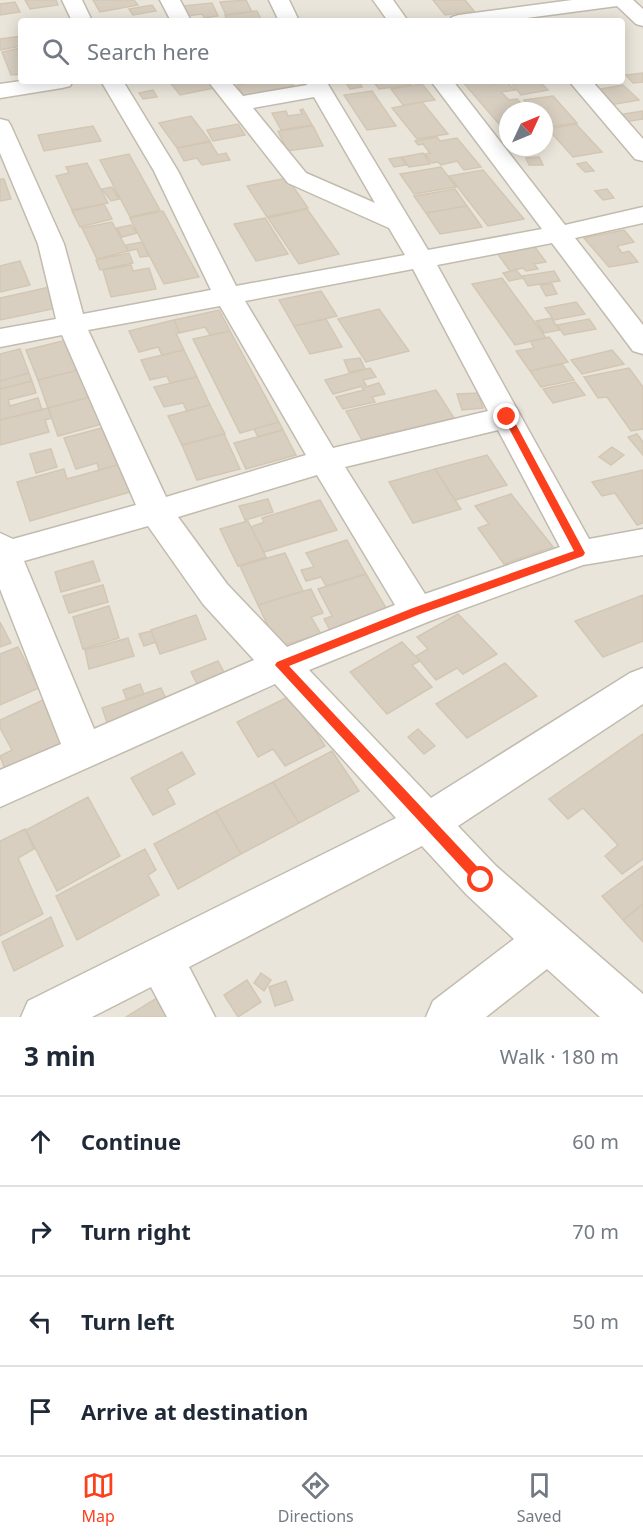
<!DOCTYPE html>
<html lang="en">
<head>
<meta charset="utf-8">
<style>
	body { margin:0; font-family:"Noto Sans",sans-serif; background:#f6f6f7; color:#1f2937 }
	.compass { position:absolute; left:499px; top:102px; width:54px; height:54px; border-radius:50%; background:#fff; box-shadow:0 3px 15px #0003; rotate:46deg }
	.stop { position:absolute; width:18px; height:18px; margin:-14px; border:4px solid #fc3f1d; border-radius:50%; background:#fff }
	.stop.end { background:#fc3f1d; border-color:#fff; box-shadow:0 2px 6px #0008 }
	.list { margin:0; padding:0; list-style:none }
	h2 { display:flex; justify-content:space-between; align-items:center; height:78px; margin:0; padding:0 24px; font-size:26px }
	h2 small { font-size:20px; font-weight:400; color:#747a83 }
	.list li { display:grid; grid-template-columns:39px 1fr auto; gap:18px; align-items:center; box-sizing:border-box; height:90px; padding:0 24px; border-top:2px solid #e0e1e3 }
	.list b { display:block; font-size:22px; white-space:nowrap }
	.list em { font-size:20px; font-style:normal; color:#747a83 }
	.icon { flex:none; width:33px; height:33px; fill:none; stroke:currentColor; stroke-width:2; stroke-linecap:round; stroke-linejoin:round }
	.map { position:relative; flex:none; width:643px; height:1017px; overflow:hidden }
	.search { position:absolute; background:#fff; box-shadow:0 3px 15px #0003; left:18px; right:18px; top:18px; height:66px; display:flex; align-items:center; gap:15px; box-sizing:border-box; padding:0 21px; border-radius:6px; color:#747a83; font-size:22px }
	.sheet { height:438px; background:#fff }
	nav { display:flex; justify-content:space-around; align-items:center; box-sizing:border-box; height:84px; border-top:2px solid #e0e1e3; background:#fff; font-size:16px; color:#747a83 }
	nav a { display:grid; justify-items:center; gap:3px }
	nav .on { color:#fc3f1d }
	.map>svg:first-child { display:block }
</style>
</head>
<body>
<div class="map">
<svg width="643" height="1017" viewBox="0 0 643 1017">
	<rect width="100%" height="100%" fill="#f6f3ec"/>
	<!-- residential -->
	<path fill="#eae5da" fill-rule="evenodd" d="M0,0H643V1017H0ZM21,21H622V81H21ZM508,111H544V147H508Z"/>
	<!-- building -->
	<path fill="#d8cfc1" stroke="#d3c7b4" stroke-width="1.5" d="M25,0H56L58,5L30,9Z
		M93,0H134L138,5L100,12Z
		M246,0L252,12L226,15L220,2Z
		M433,0H465L474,11L445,15Z
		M15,2L20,12L0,15V4Z
		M212,3L218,16L204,18L202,14L187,16L183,6Z
		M152,5L156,11L133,15L129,9Z
		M257,11L262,21H227L225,15Z
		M21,36V46L0,50V39Z
		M21,48V74L11,75L2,52Z
		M643,73V82L633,83L626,75Z
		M169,81H208L214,88L180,95Z
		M259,81H290L294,86L279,89L283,95L247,101L237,85Z
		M345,81H359L362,87L350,89Z
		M373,81H408L411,85L379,89Z
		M462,81H497L492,82L494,84L507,82L515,90L501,92L509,100L517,99L524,107L514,109L516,111H508V123L499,124Z
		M510,81H539L548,90L521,95Z
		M422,84L435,100L403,105L391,89Z
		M623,85L639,100L610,105L595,90Z
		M153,90L157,97L143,99L139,93Z
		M372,91L396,126L367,130L344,95Z
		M553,96L577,123L548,127L544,123V111H533L524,100Z
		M422,102L448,134L417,139L392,108Z
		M303,109L312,125L281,130L272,113L286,111L288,116L302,114L300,110Z
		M643,111V119L624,122L617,115Z
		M191,116L210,141L177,148L159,123Z
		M238,124L245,135L213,141L207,130Z
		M576,124L602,152L573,157L548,129Z
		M93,126L101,141L44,151L38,135Z
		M313,126L323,146L287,151L278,131Z
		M437,137L440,141L457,138L481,167L464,170L457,161L441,165L438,162L432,163L425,154L430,153L423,144L418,145L415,141Z
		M210,142L218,155L226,153L230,160L202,165L197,158L184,161L177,148Z
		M423,153L430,164L409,167L402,157Z
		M129,154L160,210L130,217L100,160Z
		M401,157L406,165L394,167L389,159Z
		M539,157L543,165H529L526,158Z
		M586,162L594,171L585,172L577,164Z
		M87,163L108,203L72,210L56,176L69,173L66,167Z
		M441,167L456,187L414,194L400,174Z
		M483,170L524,219L488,226L449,176Z
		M287,178L308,208L267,217L247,186Z
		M0,179H4L11,199L0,201Z
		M112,187L119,199L111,201L102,189Z
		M455,189L467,206L426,213L414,196Z
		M607,189L614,198L603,200L595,191Z
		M104,204L112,219L80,227L72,211Z
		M467,206L482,227L440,234L426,213Z
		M307,209L339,254L299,264L268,218Z
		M163,211L199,277L164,284L130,218Z
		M265,218L288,254L256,261L234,224Z
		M112,222L128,251L97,259L82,228Z
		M131,225L137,233L122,237L117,228Z
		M624,230L634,242L617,246L622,253L629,251L638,262L609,267L584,238Z
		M142,242L149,256L140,257L137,249L128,251L126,245Z
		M534,246L546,262L534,264L538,269L526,271L523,268L510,271L497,253Z
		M129,253L133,263L100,270L96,260Z
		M20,261L30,285L0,292V266Z
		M131,265L133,271L149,268L156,289L111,297L103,270Z
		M516,270L523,278L509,281L503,273Z
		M554,271L560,281L528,286L522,276Z
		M502,278L546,338L515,345L472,284Z
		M552,284L557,294L546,296L540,285Z
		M49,287L57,308L0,320V298Z
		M321,291L337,316L294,326L279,300Z
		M576,302L585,314L554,320L545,308Z
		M379,309L409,351L366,362L338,319Z
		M219,310L230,331L210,335L205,327L180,333L174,320Z
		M551,318L560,330L544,333L536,321Z
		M326,319L342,347L310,354L294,326Z
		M589,319L596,329L564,335L557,325Z
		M174,320L180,333H176L184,350L162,355L158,347L139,352L129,331Z
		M230,331L279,422L240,433L193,339Z
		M549,337L568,362L530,371L516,351L534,348L530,341Z
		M67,340L79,370L38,380L26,350Z
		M20,349L29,373L0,381V354Z
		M184,350L197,377L170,383L167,376L150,380L141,360Z
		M612,350L624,364L582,374L571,360Z
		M360,358L365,369L349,372L344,360Z
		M562,364L574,380L541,387L530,371Z
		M370,368L376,377L363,380L366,385L333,394L325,380Z
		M629,368L643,387V429L631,431L607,397L598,398L584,377Z
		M79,370L90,397L48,408L38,380Z
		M29,373L32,381L0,389V381Z
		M197,377L210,405L187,411L183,403L164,407L154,387Z
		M32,381L36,393L8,400L10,406L38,398L42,410L0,420V389Z
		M575,382L585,395L553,403L543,389Z
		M379,383L385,394L372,397L375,402L343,409L336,397L364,390L362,388Z
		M436,390L454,418L362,440L346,411Z
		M478,393L483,408L462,410L457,394Z
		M90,397L102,424L58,436L48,408Z
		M210,405L225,434L182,445L168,416Z
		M48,408L52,418L45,420L49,432L0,445V420Z
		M279,422L283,430L258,437L254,429Z
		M102,428L118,465L99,470L97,463L76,469L64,438Z
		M283,430L296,455L246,469L234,443Z
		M224,434L240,469L197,480L182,445Z
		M637,434L643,442V455L628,437Z
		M612,447L624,455L611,465L599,457Z
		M51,449L57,467L36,473L30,454Z
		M487,455L507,485L455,500L435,469Z
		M118,465L130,492L30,521L17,482L64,469L67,479Z
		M435,469L461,509L413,523L389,482Z
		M643,470V523L637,525L615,493L602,496L592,482Z
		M511,494L553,547L504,564L478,528L489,524L475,506Z
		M268,499L273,512L245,520L239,506Z
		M320,500L337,530L264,552L251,527L264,522L262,518Z
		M248,521L266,557L238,566L220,529Z
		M347,540L366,574L326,586L321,577L306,581L301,570L314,567L306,553Z
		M285,553L303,591L258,605L240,566Z
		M93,561L100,581L61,592L55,572Z
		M366,574L389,613L331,632L324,619L332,616L318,589Z
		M103,585L108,602L69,613L63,596Z
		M311,589L323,613L311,617L321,634L278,647L258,605Z
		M643,595V641L603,657L575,621Z
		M109,606L119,638L83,649L73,617Z
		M458,614L497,654L463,674L457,668L436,680L416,656L428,649L417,637Z
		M196,615L206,639L160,654L151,630Z
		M0,622L11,643L0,647Z
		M151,631L156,642L144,646L139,634Z
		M128,638L134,656L89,669L85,650Z
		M402,642L420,661L412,665L432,687L387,714L350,672Z
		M18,647L39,688L0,705V654Z
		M218,661L230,683L202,694L191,672Z
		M505,663L537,696L467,738L436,704Z
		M140,684L144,694L127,700L123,690Z
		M161,688L171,709L110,731L102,708Z
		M292,695L325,746L285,766L273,749L258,757L237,722Z
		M45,699L73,749L6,772L0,756L12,750L0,728V720Z
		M418,729L435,746L424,754L408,737Z
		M643,734V859L622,874L605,856L618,845L583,808L568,819L549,799Z
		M332,751L359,791L299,823L273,782Z
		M182,752L195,774L167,789L175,804L153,815L131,778Z
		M273,782L299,823L241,854L216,811Z
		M88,797L120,856L57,891L26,830Z
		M216,811L241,854L178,889L154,844Z
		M25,829L34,849L18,858L43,914L0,936V841Z
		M145,849L156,870L148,875L159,895L77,940L56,896Z
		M643,866V904L623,920L602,896Z
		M643,904V942L623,920Z
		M51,917L63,946L14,971L2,942Z
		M261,973L271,980L264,991L254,983Z
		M247,980L261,1002L238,1017L224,995Z
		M286,981L293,1000L275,1006L269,987Z
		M160,996L170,1017H126Z"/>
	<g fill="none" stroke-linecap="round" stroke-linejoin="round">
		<!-- minor casing -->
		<g stroke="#c2bbae" stroke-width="3">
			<path id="minor" d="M62,0H82L92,21H72Z
				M160,0H180L191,21H171Z
				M269,0H289L299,21H279Z
				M373,0H393L408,21H388Z
				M572,0H633L643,9V26L636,24L617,6L504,21H449L452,17L459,15Z
				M21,81H73L70,86L62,88L0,98V84Z
				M101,81H123L178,171L236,286L405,255L389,228L288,183L208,81H230L243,96L307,85L304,81H326L428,250L542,229L431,81H453L565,225L643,207V223L575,238L643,325V354L633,351L552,243L437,265L589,539L643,529V555L583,565L430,621L309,670L431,798L630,673L643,668V704L458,826L496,866L643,994V1017H600L547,969L486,1017H426L433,1001L514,939L466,894L422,846L189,967L215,1017H167L151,987L92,1017H21L28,1001L396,818L275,684L0,807V770L61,744L0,589V533L13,539L136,505L62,335L0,347V329L56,319L38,244L0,153V119L8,121L11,126L64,244L83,314L211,290L154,171ZM314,97L375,203L306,173L253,108ZM413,269L488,411L333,448L245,301ZM220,306L306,455L166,497L88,330ZM498,430L560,547L425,594L345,467ZM317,475L395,605L287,647L227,584L178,517ZM148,526L203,604L254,660L94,729L24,561Z
				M569,81H592L643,139V161L635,159Z"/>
		</g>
		<!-- minor -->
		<use href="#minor" fill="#fff" fill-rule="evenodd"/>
	</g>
	<!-- route -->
	<path fill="#fc3f1d" d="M507,414L512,417L585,553L583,556L420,614L289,666L486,876L487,880L486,884L481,886L477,884L275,665L277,662L413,608L574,551L503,417Z"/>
</svg>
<svg class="compass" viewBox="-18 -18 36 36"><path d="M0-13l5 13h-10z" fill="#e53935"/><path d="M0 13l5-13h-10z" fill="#747a83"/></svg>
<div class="stop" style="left:481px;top:880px"></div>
<div class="stop end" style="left:507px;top:417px"></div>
<div class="search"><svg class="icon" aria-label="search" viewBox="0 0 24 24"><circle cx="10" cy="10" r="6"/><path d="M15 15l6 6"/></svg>Search here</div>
</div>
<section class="sheet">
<h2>3 min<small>Walk · 180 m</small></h2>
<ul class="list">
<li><svg class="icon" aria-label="ahead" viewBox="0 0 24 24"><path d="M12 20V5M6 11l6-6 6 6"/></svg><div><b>Continue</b></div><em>60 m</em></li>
<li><svg class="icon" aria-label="right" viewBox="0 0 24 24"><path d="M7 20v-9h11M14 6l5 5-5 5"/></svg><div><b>Turn right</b></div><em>70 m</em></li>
<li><svg class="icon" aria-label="left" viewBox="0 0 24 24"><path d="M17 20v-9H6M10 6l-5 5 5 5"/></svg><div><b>Turn left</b></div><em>50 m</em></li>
<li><svg class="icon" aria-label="arrive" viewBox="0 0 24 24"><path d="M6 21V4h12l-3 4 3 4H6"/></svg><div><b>Arrive at destination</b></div></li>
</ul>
</section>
<nav>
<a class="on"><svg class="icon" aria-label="map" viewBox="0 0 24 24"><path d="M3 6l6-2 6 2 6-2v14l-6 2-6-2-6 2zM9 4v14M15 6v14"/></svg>Map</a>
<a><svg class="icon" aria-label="directions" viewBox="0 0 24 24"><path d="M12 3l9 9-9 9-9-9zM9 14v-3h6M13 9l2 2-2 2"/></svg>Directions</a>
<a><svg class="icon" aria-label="saved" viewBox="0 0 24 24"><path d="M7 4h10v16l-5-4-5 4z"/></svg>Saved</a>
</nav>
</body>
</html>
